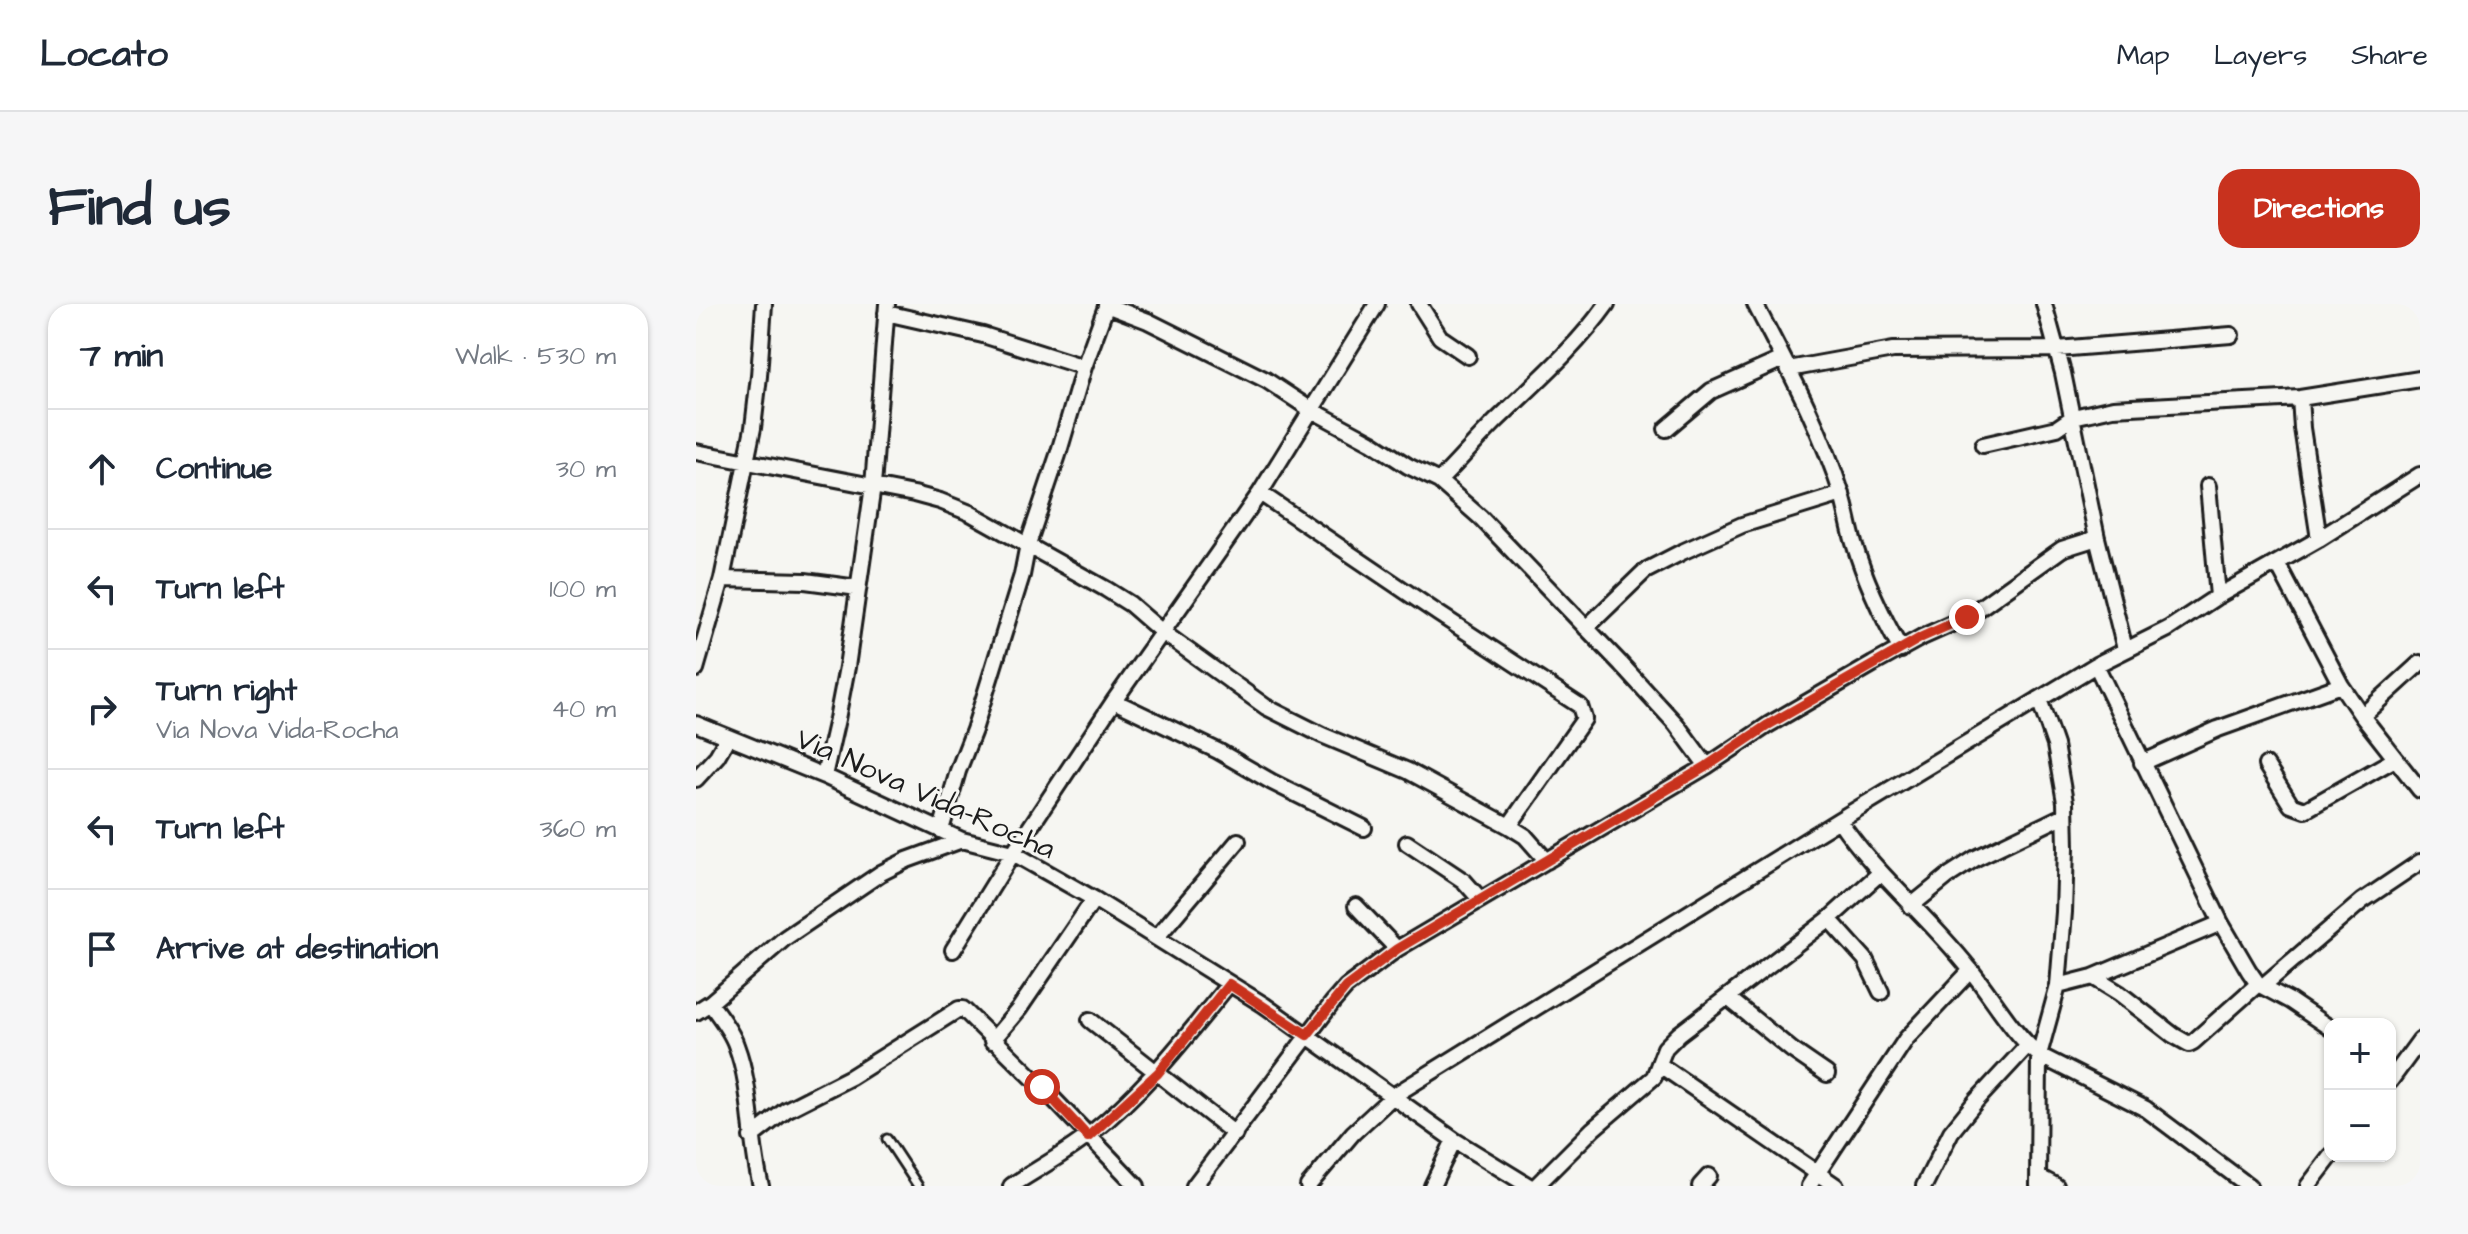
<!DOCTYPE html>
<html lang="en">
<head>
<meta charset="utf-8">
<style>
	body { margin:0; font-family:"Architects Daughter",sans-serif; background:#f6f6f7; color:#1f2937 }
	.controls { position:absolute; right:24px; bottom:24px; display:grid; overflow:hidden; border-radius:16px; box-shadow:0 2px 6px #0004 }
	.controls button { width:72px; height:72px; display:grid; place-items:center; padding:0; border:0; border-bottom:2px solid #e0e1e3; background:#fff; color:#1f2937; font:40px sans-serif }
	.stop { position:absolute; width:24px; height:24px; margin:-18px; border:6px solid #c8321e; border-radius:50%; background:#fff }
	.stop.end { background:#c8321e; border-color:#fff; box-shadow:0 2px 8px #0008 }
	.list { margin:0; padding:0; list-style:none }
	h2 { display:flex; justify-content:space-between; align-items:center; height:104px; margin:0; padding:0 32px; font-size:34px }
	h2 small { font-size:26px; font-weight:400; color:#747a83 }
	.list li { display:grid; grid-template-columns:52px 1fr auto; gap:24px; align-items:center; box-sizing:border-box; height:120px; padding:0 32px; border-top:2px solid #e0e1e3 }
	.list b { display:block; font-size:30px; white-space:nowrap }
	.list p { margin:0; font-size:26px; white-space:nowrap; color:#747a83 }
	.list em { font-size:26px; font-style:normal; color:#747a83 }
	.icon { flex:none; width:44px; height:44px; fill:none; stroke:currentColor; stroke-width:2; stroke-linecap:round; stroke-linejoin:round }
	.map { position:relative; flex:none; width:1724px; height:882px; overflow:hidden; border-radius:24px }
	header { display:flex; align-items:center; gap:48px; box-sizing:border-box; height:112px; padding:0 40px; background:#fff; border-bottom:2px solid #e0e1e3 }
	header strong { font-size:38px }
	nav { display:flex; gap:44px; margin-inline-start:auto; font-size:28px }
	.intro { display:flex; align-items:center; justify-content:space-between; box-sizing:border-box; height:192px; padding:0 48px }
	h1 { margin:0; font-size:56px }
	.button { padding:20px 36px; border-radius:24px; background:#c8321e; color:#fff; font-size:28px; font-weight:700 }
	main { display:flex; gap:48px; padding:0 48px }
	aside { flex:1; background:#fff; border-radius:24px; box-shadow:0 2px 6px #0004 }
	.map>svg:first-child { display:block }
</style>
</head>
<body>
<header>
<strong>Locato</strong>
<nav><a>Map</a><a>Layers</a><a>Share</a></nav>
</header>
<div class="intro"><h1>Find us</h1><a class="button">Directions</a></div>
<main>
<aside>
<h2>7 min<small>Walk · 530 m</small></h2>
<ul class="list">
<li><svg class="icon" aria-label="ahead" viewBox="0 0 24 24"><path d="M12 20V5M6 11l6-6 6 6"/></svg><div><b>Continue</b></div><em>30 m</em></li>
<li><svg class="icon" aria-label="left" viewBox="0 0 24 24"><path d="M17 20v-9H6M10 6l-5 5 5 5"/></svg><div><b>Turn left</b></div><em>100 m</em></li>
<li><svg class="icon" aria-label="right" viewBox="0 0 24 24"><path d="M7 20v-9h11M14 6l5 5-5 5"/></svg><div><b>Turn right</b><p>Via Nova Vida-Rocha</p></div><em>40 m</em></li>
<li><svg class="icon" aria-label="left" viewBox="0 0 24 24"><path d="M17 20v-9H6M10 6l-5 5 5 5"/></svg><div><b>Turn left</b></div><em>360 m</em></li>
<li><svg class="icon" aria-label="arrive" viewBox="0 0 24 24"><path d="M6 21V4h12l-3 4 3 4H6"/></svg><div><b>Arrive at destination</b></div></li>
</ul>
</aside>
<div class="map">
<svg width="1724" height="882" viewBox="0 0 1724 882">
	<rect width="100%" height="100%" fill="#f6f6f2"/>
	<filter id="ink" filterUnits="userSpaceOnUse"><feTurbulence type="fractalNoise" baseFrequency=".0125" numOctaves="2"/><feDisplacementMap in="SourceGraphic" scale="16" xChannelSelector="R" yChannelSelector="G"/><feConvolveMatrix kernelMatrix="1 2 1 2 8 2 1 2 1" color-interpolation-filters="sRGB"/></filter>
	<g filter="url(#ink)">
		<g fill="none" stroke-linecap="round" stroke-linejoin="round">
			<!-- service casing -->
			<g stroke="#1c1c1c" stroke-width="13">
				<path id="service" d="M191,835L222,882"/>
			</g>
			<!-- minor casing -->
			<g stroke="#1c1c1c" stroke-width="20">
				<path id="minor" d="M723,0L744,33L772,52
					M1059,0C1091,62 1125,124 1146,191C1151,207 1153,223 1158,239C1169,276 1186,312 1205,346
					M1348,0L1367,69L1401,234L1429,345
					M410,1L452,17L570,76L614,105L675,138L712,162L743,177L785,214L925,360L980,420L1011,462
					M190,9L287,31L388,63
					M1093,65L1197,46L1361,45L1535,31
					M1604,94L1606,124L1623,235
					M970,125L1015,87L1087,55
					M1287,141L1361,124L1377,113L1417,104L1604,94L1724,75
					M0,148L218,190L244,197L274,209L410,285L434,300L465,327L570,403L626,431L712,467L813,522L829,532L851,557
					M743,177C762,158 780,137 799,118C839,79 878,46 911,0
					M1512,182L1522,292
					M564,189L743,310L884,402L888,415L813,522
					M1581,259L1645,381L1666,412L1724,486
					M26,275L109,277L162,284
					M890,324L949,267L986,248L1046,221L1146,190
					M1400,361L1525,619L1553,667L1562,680L1594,697L1634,724
					M0,365L26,275L57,124L63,72L68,0
					M418,397L522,447L576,478L668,524
					M1666,412L1724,359
					M0,420L128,472L266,536L317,549L398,595L568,701L758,836L833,882
					M1446,459L1522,425L1645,381
					M1570,461L1595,501L1609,506L1699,455
					M128,472L141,415L151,363L177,182L191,0
					M0,475L21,452L32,433
					M1143,516C1180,571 1232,612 1273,664C1297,693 1314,726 1343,751L1450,805L1553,882
					M245,526L262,467L278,426L326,271L332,240L362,151L388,63L411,0
					M711,539L768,577L784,595
					M660,602L701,645
					M1215,602L1252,572L1280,554L1369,511
					M1133,615L1169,655L1185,688
					M461,633L542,537
					M257,646L317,549L418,397L564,189L681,0
					M1397,673L1423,689L1477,731L1493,740L1497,738L1562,680
					M1568,681L1666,597L1724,558
					M1362,682L1397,673L1525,619
					M1031,693L1096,746L1131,770
					M14,699C23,712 35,726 40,741C57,786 53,836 65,882
					M0,708L14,699L89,634L185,569L211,556L266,536
					M394,716L539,830
					M296,737L323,705L398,595
					M964,761L1140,882
					M1694,777L1724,736
					M55,833L90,806L155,773L263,705H267L346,783L441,882
					M1343,873L1360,882
					M315,882C341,865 369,850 393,831C448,788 489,734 533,680
					M498,882L637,698L650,683L701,645L1011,462L1072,421L1177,360L1226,333L1271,313L1366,245L1401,234
					M612,882L657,829L697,792L1143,516L1400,361L1472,325L1522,292L1623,235L1724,171
					M736,882L758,836
					M840,882L897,825L958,773L969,744L983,730L1133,615L1184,569
					M1004,882L1013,872
					M1113,882L1210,735L1275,666
					M1228,882L1255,828L1280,797L1332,741
					M1342,882L1343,751L1362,682L1368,608L1370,544L1369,498L1359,441L1343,395
					M1612,882L1635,852"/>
			</g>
			<!-- service -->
			<use href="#service" stroke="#f6f6f2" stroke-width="7"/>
			<!-- minor -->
			<use href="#minor" stroke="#f6f6f2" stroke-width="14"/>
		</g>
	</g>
	<g fill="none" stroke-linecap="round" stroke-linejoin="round" filter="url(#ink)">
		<!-- route -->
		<path stroke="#c8321e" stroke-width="10" d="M346,783L392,833L462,769L533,680L611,731L650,683L701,645L1011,462L1072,421L1226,333L1271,313"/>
	</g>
	<g text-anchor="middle" stroke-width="6" stroke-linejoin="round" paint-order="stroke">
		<!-- street labels -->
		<g font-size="30" fill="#1c1c1c" stroke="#f6f6f2">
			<text transform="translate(230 489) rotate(24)" y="10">Via Nova Vida-Rocha</text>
		</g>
	</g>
</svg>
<div class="controls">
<button>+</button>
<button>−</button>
</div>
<div class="stop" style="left:346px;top:783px"></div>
<div class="stop end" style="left:1271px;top:313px"></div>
</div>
</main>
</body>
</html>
